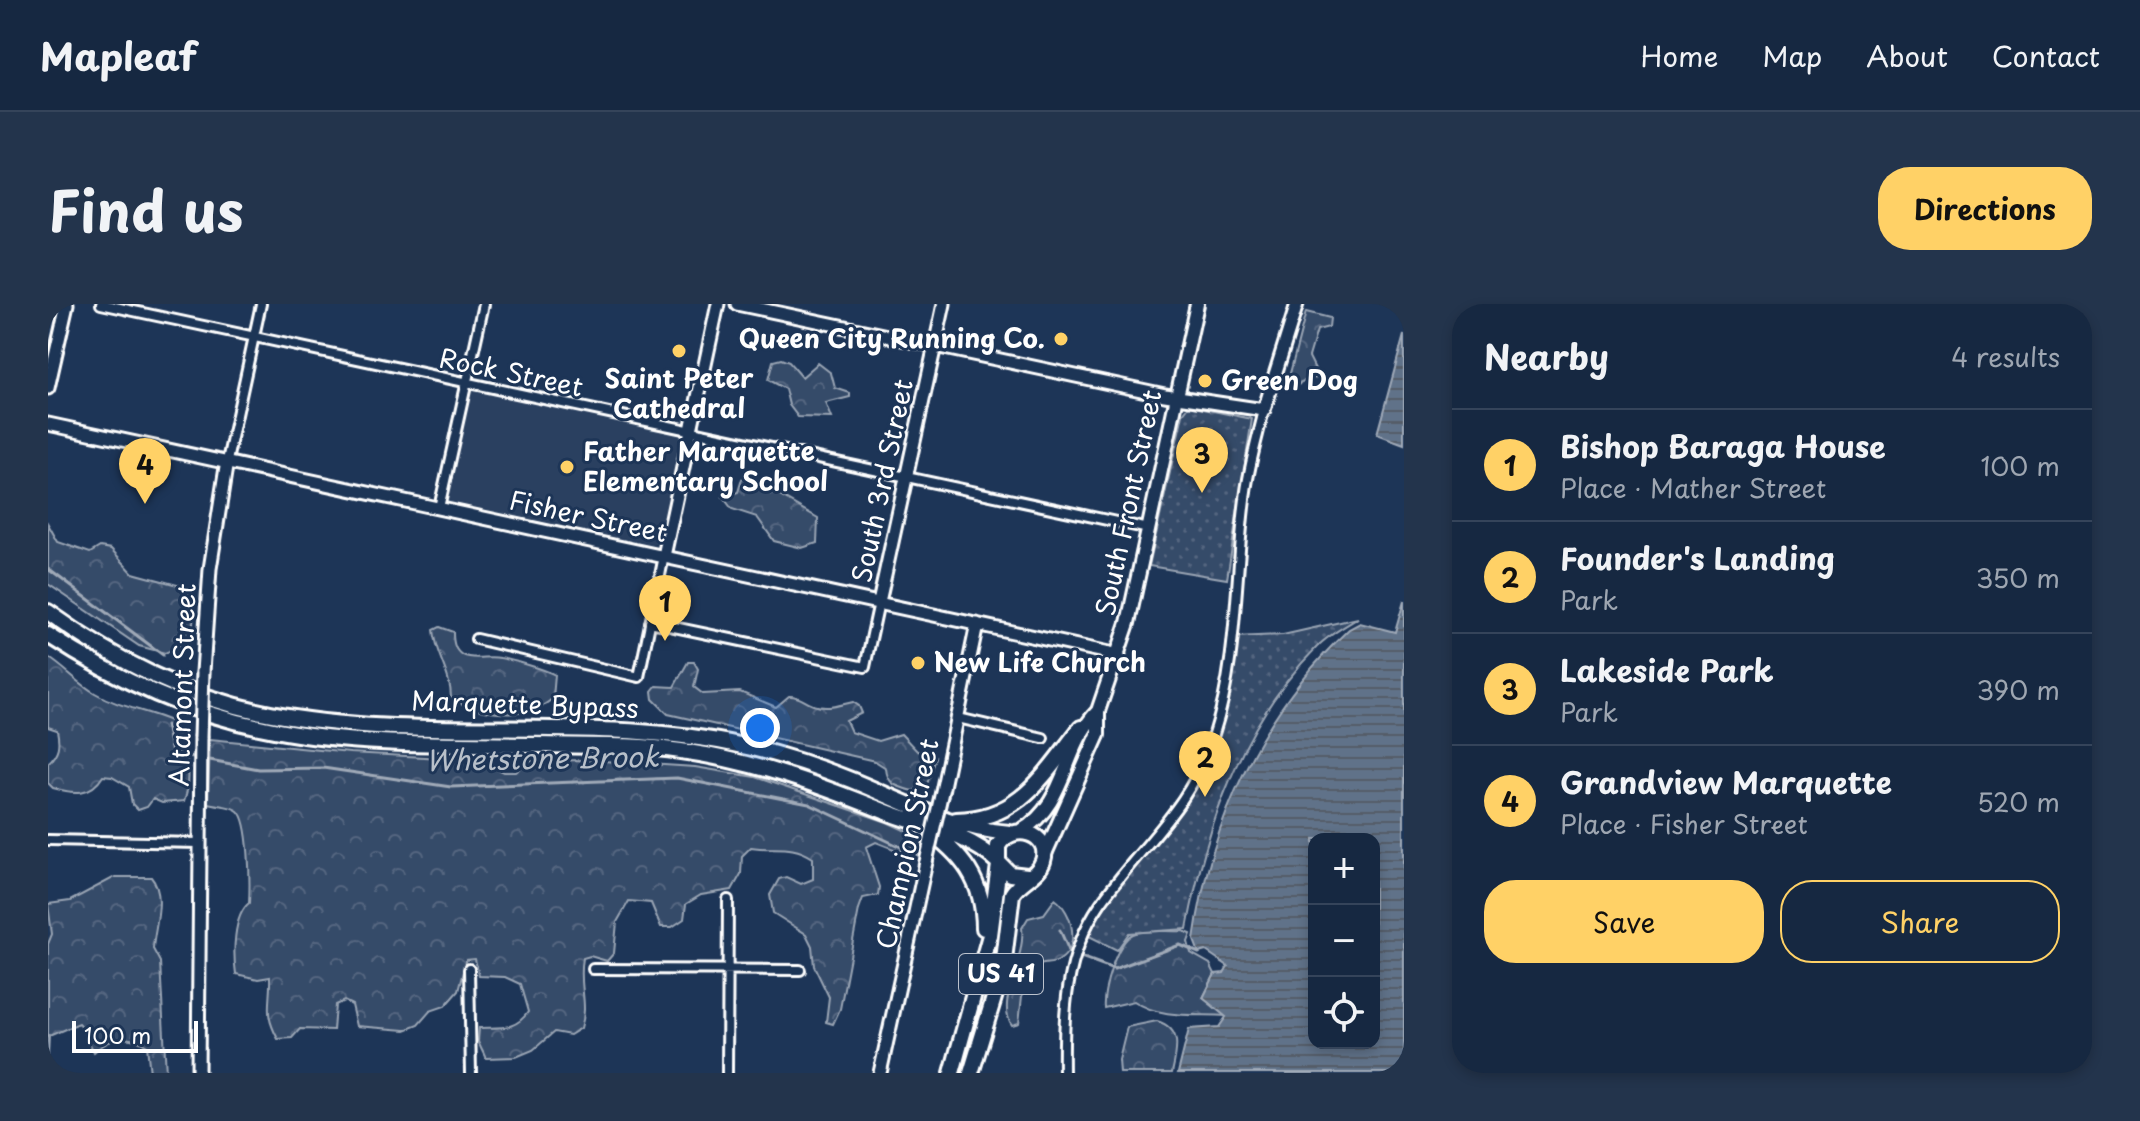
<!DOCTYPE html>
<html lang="en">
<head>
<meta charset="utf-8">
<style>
	body { margin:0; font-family:"Playpen Sans",sans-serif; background:#23344c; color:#f1f3f6 }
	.controls { position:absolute; right:24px; bottom:24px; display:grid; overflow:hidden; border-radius:16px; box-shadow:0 4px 12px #0003 }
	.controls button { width:72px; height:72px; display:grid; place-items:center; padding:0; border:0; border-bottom:2px solid #35445a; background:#162841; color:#f1f3f6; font:40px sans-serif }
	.scale { position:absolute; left:24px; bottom:20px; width:126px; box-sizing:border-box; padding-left:8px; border:4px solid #fff; border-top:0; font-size:22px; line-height:28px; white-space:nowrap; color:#fff; -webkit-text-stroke:6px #1d3557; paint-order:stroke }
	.you { position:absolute; left:712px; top:424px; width:28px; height:28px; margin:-20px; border:6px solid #fff; border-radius:50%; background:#1a73e8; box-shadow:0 0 0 12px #1a73e833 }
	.badge { display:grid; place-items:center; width:52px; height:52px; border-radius:50%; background:#ffd166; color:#111; font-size:26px; font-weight:700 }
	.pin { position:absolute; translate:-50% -66px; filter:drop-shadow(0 2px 4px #0008) }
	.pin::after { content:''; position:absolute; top:42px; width:28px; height:24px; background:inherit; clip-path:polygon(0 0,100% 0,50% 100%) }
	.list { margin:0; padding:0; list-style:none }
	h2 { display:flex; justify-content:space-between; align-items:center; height:104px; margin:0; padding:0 32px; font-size:34px }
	h2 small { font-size:26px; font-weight:400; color:#9ea6b1 }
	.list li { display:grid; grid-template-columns:52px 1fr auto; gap:24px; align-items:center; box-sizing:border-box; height:112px; padding:0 32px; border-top:2px solid #35445a }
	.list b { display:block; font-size:30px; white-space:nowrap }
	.list p { margin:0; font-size:26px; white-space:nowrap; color:#9ea6b1 }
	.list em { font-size:26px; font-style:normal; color:#9ea6b1 }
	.actions { display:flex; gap:16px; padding:24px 32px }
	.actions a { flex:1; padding:18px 0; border:2px solid #ffd166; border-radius:32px; text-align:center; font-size:28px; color:#ffd166 }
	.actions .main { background:#ffd166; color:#111 }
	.icon { flex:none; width:44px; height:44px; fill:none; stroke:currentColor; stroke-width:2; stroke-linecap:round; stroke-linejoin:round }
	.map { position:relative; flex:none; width:1356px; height:769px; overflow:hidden; border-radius:32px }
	header { display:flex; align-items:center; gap:48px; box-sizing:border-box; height:112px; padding:0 40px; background:#162841; border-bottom:2px solid #35445a }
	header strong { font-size:38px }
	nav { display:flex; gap:44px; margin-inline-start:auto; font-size:28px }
	.intro { display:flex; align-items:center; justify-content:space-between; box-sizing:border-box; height:192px; padding:0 48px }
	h1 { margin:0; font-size:56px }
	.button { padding:20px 36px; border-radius:32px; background:#ffd166; color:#111; font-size:28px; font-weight:700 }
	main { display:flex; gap:48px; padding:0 48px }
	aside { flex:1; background:#162841; border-radius:32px; box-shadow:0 4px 12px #0003 }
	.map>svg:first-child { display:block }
</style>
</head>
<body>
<header>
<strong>Mapleaf</strong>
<nav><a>Home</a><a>Map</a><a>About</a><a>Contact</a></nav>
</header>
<div class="intro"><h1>Find us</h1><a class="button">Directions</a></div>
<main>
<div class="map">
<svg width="1356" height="769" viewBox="0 0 1356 769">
	<defs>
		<pattern id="forest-crowns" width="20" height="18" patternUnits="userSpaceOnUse" patternTransform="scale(2)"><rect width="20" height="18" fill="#364b69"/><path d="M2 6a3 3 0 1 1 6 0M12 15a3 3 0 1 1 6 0" fill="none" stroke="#546680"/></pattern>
		<pattern id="park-dots" width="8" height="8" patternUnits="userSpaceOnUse" patternTransform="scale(2)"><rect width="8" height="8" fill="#364b69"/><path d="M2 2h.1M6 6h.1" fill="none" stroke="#546680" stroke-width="1.8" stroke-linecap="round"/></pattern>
		<pattern id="water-rules" width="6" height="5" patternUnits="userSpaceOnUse" patternTransform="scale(2)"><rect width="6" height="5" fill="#617289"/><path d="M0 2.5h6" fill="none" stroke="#555d67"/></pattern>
	</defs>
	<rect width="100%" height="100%" fill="#1d3557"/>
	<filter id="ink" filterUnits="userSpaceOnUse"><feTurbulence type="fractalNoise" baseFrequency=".0125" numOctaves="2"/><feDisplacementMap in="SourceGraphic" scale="16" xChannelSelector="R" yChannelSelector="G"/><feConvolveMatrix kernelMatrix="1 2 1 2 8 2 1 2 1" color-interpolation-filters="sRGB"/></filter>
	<g filter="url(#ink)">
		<!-- built -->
		<path fill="#2a4161" d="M424,87L637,129L613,237L605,241L399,197Z"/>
		<!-- forest -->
		<path fill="url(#forest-crowns)" stroke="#9aa5b4" stroke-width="2" d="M1258,8L1282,14L1281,23L1269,26L1261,53L1271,73L1253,78L1247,85L1239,81Z
			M733,55L741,58L754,73L770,59L783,69L787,84L802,89V93L778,99L784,114L750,113L741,101L737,85L720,76L725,57Z
			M694,175H702L770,214L769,239L754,244L726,237L709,213L684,205L675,193L690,188Z
			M0,220L10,238L42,249L52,243L63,245L85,269L137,283L146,303L144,337L117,349L91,342L0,280Z
			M391,323L405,328C405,337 406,346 414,351C425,357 440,351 452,354C464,356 497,365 507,371L505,394C480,418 431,411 403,394C403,369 387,350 385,326Z
			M0,353C17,364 30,379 47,389C72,404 99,406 125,418C136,446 147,467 136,497L114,499L105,495L99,503L90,506L84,500L81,483L64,473L55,472C43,492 26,490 5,484L0,479V459C11,449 12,440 9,426L0,423Z
			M640,358H646L650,365L646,383L655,390L692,388L728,403L741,392C751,391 756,398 765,401C781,406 790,401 805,398L811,402L814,409L798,417L803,428L830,437L853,430L869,447L887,453L879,481L865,487C850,483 839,481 838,464L827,457L620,410L605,395L604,387L608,382L626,383Z
			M162,435L302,449L432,456L456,468H468L482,457L539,456L647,463L707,473L839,518L867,531L866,544L851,547L828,538L818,543L831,583L830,591L815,594L811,605L792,705L785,720L778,718L781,693L766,662L764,642L758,630L725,609L722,591L731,575L738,573L753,580L765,575V554C743,539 726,547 703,543L694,552L693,570L684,586L653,591L638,600L636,615L624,623H613L603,599L581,597L569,618L566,649L559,657L542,652L535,654C530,681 541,700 533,724L522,731L506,728L485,746L468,753L438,754L430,737L431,724C452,723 467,727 480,708L472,680L457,673L431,672L427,655L418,656L410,687L397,702L382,707L370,721L357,726L309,722L304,701L296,697L287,701L285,726L252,725L244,734L230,735C215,708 223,700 222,673L210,675L188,670C185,650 185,612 201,599C202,581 202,517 190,507C183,501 170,502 160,499Z
			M67,573H103C119,592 106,624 105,645L112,658L118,769H102L99,742C81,729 62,734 46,748L31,719L1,732L0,753V640L4,630L0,600L22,597Z
			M1007,595C1024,607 1034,643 1010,657C1005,660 997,659 991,661L974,692L971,719L964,721C947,698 978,656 974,624L980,614L996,610Z
			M1135,627L1143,630L1140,638L1143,649L1162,660L1167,670L1155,694L1178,712C1148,710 1112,715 1086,697L1056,704C1054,688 1068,638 1085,630C1098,625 1121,628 1135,627Z
			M1109,717C1135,725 1129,747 1124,769H1072L1071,756L1079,723Z"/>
		<!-- park -->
		<path fill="url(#park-dots)" stroke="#9aa5b4" stroke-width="2" d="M1141,102L1204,115L1179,275L1101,262L1135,110Z
			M1310,314C1296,323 1280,331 1269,343C1194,418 1158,522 1139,625L1081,629L1069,646L1041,632C1058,584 1099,554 1128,514C1165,462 1172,393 1186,333L1235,331Z"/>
		<!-- water -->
		<path fill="url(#water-rules)" stroke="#a0aab8" stroke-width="2" fill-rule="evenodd" d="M1356,31V140L1329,130Z
			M1356,297V769H1130L1141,725L1171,723L1178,713L1155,694L1167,670L1176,669L1180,662L1158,647L1151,649L1146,636C1162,517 1214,407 1301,325L1312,319L1347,328ZM1266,535H1326V739H1266Z"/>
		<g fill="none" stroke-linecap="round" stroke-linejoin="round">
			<!-- stream -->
			<path stroke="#a0aab8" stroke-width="3" d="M0,265L115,351
				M118,421L124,449L210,465L275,464L403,483L629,474L761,500L874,553
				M1012,626L1022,649L1066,665L1132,641L1151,649"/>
			<!-- street casing -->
			<g stroke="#fff" stroke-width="14">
				<path id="street" d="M53,0L1101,225
					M179,157L213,0
					M391,204L436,0
					M602,318L817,363L831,298
					M428,335L591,373L616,252
					M910,414L995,434
					M0,536L152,539
					M421,665L423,769
					M545,665L752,666
					M679,769L680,596
					M1016,769C1015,710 1017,651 1052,600C1095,538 1142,506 1166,430C1190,356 1187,272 1197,195C1200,165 1209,136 1216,106"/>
			</g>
			<!-- secondary casing -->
			<g stroke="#fff" stroke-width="17">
				<path id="secondary" d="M689,0L1117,91L1216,106L1249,0
					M0,84L19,0
					M0,120L1071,351
					M616,252L670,0
					M831,298L896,0
					M155,368L162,265L179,157
					M895,483L929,320
					M150,769L153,433
					M832,769L878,558"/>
			</g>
			<!-- primary casing -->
			<g stroke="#fff" stroke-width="18">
				<path id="primary" d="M973,527C1020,499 1014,444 1050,407
					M996,552L1050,431V407L1080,319L1149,0"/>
			</g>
			<!-- highway casing -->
			<g stroke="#fff" stroke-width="20">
				<path id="highway" d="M0,308C68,357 140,394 223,410C371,438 531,411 681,439C723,447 763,460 803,476C855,497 905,525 962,529
					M0,331C66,374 138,408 216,424C303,443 399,439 488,441C536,442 585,440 633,447C705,457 769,480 836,507C877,523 917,528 950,558
					M908,516C973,515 996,470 1033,424
					M877,524C914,550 936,577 936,624
					M904,769L942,631L951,561
					M923,769L955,664L964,590C972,576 990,572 995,557C1004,529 964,517 950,542V558L962,570L979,572"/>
			</g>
			<!-- street -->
			<use href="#street" stroke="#1d3557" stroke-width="8"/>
			<!-- secondary -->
			<use href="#secondary" stroke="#1d3557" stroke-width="11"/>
			<!-- primary -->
			<use href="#primary" stroke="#1d3557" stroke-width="12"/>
			<!-- highway -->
			<use href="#highway" stroke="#1d3557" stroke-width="14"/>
			<!-- secondary-bridge casing -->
			<g stroke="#fff" stroke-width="17" stroke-linecap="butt">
				<path id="secondary-bridge" d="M153,433L155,368
					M878,558L895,483"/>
			</g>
			<!-- secondary-bridge -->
			<use href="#secondary-bridge" stroke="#1d3557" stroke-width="11"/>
		</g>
	</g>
	<!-- markers -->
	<g fill="#ffd166" stroke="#1d3557" stroke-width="3">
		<circle cx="1013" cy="35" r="8"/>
		<circle cx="631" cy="47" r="8"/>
		<circle cx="1157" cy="77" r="8"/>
		<circle cx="519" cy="163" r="8"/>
		<circle cx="870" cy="359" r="8"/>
	</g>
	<g text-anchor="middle" stroke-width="6" stroke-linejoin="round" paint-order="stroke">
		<!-- shield labels -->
		<rect fill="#1d3557" stroke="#bbc2cd" stroke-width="2" x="911" y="650" width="84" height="40" rx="6"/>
		<g font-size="24" font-weight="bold" fill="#fff">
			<text x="953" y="678">US 41</text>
		</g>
		<!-- poi labels -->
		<g font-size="26" font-weight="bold" fill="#fff" stroke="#1d3557" text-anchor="start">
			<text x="997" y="44" text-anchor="end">Queen City Running Co.</text>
			<text x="631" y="84" text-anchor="middle">Saint Peter<tspan x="631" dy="30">Cathedral</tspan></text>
			<text x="1173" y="86">Green Dog</text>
			<text x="535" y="157">Father Marquette<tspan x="535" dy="30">Elementary School</tspan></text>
			<text x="886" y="368">New Life Church</text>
		</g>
		<!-- street labels -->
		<g font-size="26" fill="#fff" stroke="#1d3557">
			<text transform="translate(463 69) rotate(12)" y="9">Rock Street</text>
			<text transform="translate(835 177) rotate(-78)" y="9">South 3rd Street</text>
			<text transform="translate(1081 199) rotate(-78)" y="9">South Front Street</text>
			<text transform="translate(540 213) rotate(12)" y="9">Fisher Street</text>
			<text transform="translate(135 381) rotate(-88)" y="9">Altamont Street</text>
			<text transform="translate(477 401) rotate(2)" y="9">Marquette Bypass</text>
			<text transform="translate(860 540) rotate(-78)" y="9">Champion Street</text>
		</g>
		<!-- water labels -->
		<g font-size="28" font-style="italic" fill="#b8c0ca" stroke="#1d3557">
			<text transform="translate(494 455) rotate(-1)" y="10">Whetstone Brook</text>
		</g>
	</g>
</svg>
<div class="controls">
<button>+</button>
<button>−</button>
<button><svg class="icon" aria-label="locate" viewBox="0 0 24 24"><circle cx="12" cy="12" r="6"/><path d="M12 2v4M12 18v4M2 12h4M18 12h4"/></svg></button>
</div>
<div class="scale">100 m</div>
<div class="you"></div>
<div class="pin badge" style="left:617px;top:337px">1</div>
<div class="pin badge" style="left:1157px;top:493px">2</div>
<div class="pin badge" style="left:1154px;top:189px">3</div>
<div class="pin badge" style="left:97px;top:200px">4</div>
</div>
<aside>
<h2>Nearby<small>4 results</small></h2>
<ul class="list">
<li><span class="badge">1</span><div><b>Bishop Baraga House</b><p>Place · Mather Street</p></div><em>100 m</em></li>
<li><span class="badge">2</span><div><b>Founder's Landing</b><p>Park</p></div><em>350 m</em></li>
<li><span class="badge">3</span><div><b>Lakeside Park</b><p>Park</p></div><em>390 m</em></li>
<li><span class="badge">4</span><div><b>Grandview Marquette</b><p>Place · Fisher Street</p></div><em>520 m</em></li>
</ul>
<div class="actions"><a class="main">Save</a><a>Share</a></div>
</aside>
</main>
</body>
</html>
